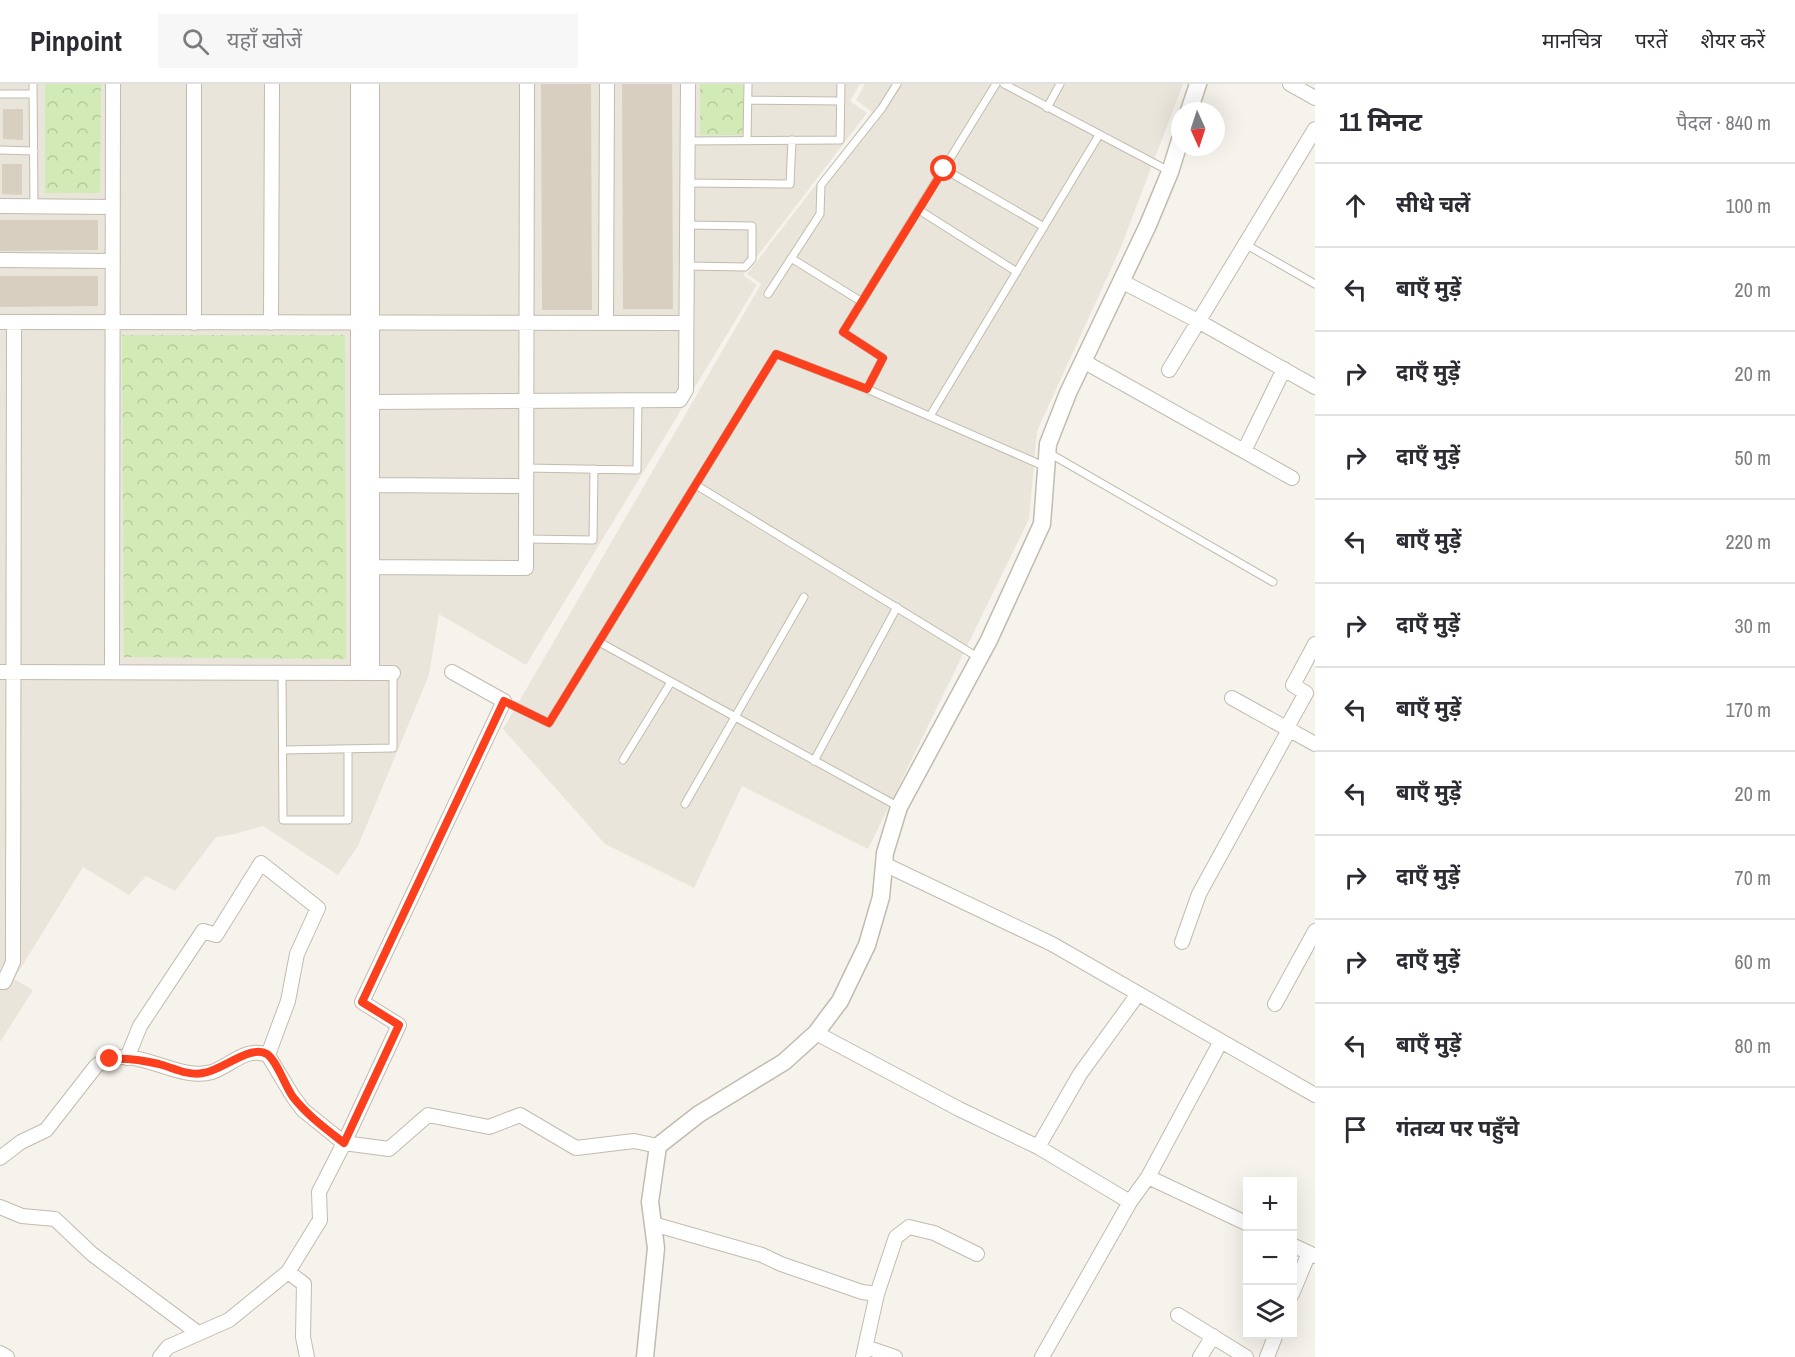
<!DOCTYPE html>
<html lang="hi">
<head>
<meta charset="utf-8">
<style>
	body { margin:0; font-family:"Archivo Narrow","Noto Sans Devanagari",sans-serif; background:#f7f7f7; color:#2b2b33 }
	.controls { position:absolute; right:18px; bottom:18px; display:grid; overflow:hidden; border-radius:0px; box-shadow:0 6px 24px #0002 }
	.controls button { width:54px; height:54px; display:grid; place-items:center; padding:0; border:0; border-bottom:2px solid #e1e1e2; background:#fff; color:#2b2b33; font:30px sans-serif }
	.compass { position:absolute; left:1171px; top:18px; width:54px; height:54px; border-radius:50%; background:#fff; box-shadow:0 6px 24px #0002; rotate:177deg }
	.stop { position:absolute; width:18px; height:18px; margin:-14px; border:4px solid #fc3f1d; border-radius:50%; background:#fff }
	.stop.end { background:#fc3f1d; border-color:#fff; box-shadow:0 2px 6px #0008 }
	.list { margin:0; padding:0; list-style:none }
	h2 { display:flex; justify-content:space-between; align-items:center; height:78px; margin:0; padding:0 24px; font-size:26px }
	h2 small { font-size:20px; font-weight:400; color:#7c7c81 }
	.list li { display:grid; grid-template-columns:39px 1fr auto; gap:18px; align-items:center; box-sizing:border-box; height:84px; padding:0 24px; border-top:2px solid #e1e1e2 }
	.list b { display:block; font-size:22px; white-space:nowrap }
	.list em { font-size:20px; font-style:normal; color:#7c7c81 }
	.icon { flex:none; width:33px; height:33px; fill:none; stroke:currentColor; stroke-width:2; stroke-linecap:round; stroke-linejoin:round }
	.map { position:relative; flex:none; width:1315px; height:1273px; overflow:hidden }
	header { display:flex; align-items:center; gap:36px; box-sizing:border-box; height:84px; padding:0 30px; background:#fff; border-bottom:2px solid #e1e1e2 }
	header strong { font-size:28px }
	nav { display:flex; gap:33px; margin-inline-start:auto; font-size:21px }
	.search { width:420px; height:54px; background:#f7f7f7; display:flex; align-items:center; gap:15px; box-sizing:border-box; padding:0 21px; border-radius:0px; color:#7c7c81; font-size:22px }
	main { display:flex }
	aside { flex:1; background:#fff }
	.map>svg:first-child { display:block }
</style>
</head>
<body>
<header>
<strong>Pinpoint</strong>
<div class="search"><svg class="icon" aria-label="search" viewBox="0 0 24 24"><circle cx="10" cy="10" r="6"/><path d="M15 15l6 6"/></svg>यहाँ खोजें</div>
<nav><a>मानचित्र</a><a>परतें</a><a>शेयर करें</a></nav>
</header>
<main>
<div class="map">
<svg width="1315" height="1273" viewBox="0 0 1315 1273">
	<defs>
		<pattern id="forest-crowns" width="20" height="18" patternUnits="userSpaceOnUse" patternTransform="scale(1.5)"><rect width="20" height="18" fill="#d2eab5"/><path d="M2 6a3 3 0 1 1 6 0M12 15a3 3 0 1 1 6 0" fill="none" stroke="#b6ca9c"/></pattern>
	</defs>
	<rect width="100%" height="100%" fill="#f6f3ec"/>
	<!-- residential -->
	<path fill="#eae5da" d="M0,0H860L850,17L867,29L743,191L757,201L526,581L439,530L429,591L358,762L338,791L263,742L235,750L216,753L175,807L146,792L129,811L83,783L14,895L33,906L0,958Z
		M865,0H1183L1121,163L1037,347L1029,435L868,765L742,702L694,804L605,760L503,645L761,200L747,190L872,28L856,16Z"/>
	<!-- forest -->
	<path fill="url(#forest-crowns)" d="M45,0H101L100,109H45Z
		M700,0H743V51H700Z
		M122,251H345L346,575L124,573Z"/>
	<!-- building -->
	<path fill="#d8cfc1" d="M541,0H591L592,226H542Z
		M622,0H672L673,225H623Z
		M3,25H23V56L3,55Z
		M2,80H22V111L2,110Z
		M0,136H98V166L0,167Z
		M0,192H98V222L0,223Z"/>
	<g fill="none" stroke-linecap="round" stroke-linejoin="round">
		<!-- service casing -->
		<g stroke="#c2bbae" stroke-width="9">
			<path id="service" d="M33,0L34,122
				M1004,0L1169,87
				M0,10H33
				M748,16L841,17
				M1047,24L1060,0
				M687,57L840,56L841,0
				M747,57L748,0
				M0,66L34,67
				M944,85L1044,143
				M687,99L790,100L792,56
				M919,126L1017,188
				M1245,160L1315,200
				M791,174L862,218
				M687,182L745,183L752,175V142L687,141
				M768,210L820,130L821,101L882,24L897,0
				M867,305L883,274L843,248L996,0
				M930,332L1099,51
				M1049,369L1273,498
				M526,384L637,386L638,317
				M696,401L979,574
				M526,455L593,456L594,385
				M599,558L899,723
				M282,589L283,736H348V665
				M504,617L549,639L776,270L867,305L1046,383
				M283,666L393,664V589
				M623,676L671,598
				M814,677L897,523
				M685,720L804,513"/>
		</g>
		<!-- minor casing -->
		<g stroke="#c2bbae" stroke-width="16">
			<path id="minor" d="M194,0V239
				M372,0V589
				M1290,0L1315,14
				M0,122L113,123
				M0,176L113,177
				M1121,197L1198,237L1315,303
				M0,238L686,239
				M271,239L272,0
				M606,239L607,0
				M1083,277L1292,394
				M1169,286L1315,45
				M372,318L680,316L686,306L688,0
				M1244,367L1284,285
				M372,401L526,402
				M372,483L526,484L527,0
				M0,588L393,589
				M112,588L113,0
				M358,589V0
				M1232,614L1315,660
				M1286,645L1306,609L1293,601L1315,560
				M884,780L1052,860L1315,1011
				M1182,858L1199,810L1289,646
				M0,898H4L13,878L14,238
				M1275,920L1315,847
				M816,949L959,1025L1038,1063L1130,1118
				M127,974L140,942L203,847L216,851L261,779L318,824L297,870L288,917L268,971
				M1038,1063L1080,990L1138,910
				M0,1074L21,1058L46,1046L96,982C131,955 175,999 212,988C232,981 246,962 268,971L292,1011L303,1026L344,1059L399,941L362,918L504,617L452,588
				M1148,1093L1248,1140
				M0,1123L22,1132L55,1135L92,1170L198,1249
				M653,1140L762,1171L781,1180L862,1208L877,1210
				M1292,1161L1309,1169
				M288,1188L304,1200L303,1253L307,1273
				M1292,1210L1309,1169L1315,1172
				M1178,1231L1246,1273
				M866,1263L895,1273
				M0,1269L7,1273
				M160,1273L168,1263L229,1236L288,1188L320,1136L319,1108L344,1059L389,1065L428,1031L489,1043L520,1031L576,1064L634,1057L658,1062
				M863,1273L877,1210L896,1153L909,1143L934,1149L977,1170
				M1042,1273L1130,1118L1148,1093L1221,957
				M1200,1273L1213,1252
				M1267,1273L1276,1250"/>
		</g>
		<!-- tertiary casing -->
		<g stroke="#c2bbae" stroke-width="19">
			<path id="tertiary" d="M1189,27L1198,0
				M645,1273L656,1164L650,1118L658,1062L699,1030L784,978L816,949L840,917L867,861L881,813L885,769L899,723L989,556L1042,440L1048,360L1068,309L1148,141L1170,88L1180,56"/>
		</g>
		<!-- service -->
		<use href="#service" stroke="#fff" stroke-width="7"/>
		<!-- minor -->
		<use href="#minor" stroke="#fff" stroke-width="14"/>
		<!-- tertiary -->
		<use href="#tertiary" stroke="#fff" stroke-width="16"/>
	</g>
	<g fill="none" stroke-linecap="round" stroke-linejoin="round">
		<!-- route -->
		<path stroke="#fc3f1d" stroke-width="8" d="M110,975C127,974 142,976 159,980C174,984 188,992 203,989C222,987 250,960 267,970C277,977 285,1002 293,1013C307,1031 326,1045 344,1059L399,941L362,918L504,617L549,639L776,270L867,305L883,274L843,248L944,85"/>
	</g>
</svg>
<div class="controls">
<button>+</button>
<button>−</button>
<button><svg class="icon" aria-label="layers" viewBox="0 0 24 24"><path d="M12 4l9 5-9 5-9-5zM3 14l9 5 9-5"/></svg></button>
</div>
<svg class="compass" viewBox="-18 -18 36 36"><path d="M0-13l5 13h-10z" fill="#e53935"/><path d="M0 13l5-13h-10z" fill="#7c7c81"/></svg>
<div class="stop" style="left:944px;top:85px"></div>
<div class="stop end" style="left:110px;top:975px"></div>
</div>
<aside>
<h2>11 मिनट<small>पैदल · 840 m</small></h2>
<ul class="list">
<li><svg class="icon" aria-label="ahead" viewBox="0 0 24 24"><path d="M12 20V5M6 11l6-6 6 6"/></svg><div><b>सीधे चलें</b></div><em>100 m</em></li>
<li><svg class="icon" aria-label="left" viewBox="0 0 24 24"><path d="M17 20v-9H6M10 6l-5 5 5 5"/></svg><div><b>बाएँ मुड़ें</b></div><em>20 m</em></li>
<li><svg class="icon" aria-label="right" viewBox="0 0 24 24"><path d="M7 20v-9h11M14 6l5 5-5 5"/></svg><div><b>दाएँ मुड़ें</b></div><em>20 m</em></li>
<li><svg class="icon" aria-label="right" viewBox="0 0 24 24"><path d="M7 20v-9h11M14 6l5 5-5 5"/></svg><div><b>दाएँ मुड़ें</b></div><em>50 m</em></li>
<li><svg class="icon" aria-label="left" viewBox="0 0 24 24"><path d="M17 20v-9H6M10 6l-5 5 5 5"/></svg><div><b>बाएँ मुड़ें</b></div><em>220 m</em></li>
<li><svg class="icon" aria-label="right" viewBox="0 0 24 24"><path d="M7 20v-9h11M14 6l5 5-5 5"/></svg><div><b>दाएँ मुड़ें</b></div><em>30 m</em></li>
<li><svg class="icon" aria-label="left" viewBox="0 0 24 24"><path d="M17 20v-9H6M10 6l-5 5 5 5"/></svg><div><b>बाएँ मुड़ें</b></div><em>170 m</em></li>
<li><svg class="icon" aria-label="left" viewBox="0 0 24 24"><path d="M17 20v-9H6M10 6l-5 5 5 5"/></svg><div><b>बाएँ मुड़ें</b></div><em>20 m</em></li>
<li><svg class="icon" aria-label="right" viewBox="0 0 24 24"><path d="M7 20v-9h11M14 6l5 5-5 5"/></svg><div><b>दाएँ मुड़ें</b></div><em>70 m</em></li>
<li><svg class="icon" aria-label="right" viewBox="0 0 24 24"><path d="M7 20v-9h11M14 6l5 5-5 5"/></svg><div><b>दाएँ मुड़ें</b></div><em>60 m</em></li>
<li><svg class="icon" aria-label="left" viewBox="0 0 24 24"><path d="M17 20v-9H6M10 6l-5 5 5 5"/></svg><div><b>बाएँ मुड़ें</b></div><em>80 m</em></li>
<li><svg class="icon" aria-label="arrive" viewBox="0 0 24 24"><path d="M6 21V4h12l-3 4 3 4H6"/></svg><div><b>गंतव्य पर पहुँचे</b></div></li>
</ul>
</aside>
</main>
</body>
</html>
